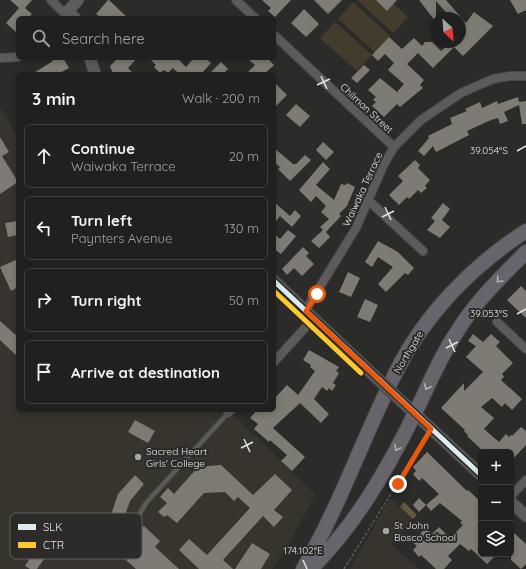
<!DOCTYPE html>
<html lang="en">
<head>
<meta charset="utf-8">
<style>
	body { margin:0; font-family:Quicksand,sans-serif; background:#2d2d2d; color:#f1f3f6 }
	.controls { position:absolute; right:12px; bottom:12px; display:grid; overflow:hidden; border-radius:6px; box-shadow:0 2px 6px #0003 }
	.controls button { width:36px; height:36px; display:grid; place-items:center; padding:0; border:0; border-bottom:1px solid #3d3e3e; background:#202020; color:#f1f3f6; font:20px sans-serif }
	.compass { position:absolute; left:430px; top:12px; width:36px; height:36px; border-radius:50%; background:#202020; box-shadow:0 2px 6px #0003; rotate:154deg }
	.stop { position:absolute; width:12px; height:12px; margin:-9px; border:3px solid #ea580c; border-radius:50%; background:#fff }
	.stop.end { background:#ea580c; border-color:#fff; box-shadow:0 1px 4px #0008 }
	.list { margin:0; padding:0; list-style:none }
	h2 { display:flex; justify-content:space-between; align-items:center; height:52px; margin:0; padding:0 16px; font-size:17px }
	h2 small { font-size:13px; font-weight:400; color:#a2a3a5 }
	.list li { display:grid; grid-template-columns:26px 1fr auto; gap:12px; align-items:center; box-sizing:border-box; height:64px; margin:0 8px 8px; padding:0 8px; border:1px solid #3d3e3e; border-radius:6px }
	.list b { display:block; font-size:15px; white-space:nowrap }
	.list p { margin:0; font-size:13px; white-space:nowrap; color:#a2a3a5 }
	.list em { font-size:13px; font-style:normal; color:#a2a3a5 }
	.icon { flex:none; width:22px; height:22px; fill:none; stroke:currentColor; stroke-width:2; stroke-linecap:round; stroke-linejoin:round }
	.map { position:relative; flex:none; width:526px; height:569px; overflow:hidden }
	.search { position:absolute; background:#202020; box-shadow:0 2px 6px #0003; left:16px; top:16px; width:260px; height:44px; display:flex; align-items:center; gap:10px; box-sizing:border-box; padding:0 14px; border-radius:6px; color:#a2a3a5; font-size:15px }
	.panel { position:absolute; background:#202020; box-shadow:0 2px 6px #0003; left:16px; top:72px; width:260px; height:340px; border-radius:6px }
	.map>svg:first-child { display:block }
</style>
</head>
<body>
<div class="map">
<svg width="526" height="569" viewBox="0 0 526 569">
	<rect width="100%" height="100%" fill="#2b2b2a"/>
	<!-- built -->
	<path fill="#36342d" d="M0,107L16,135L18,134V410H228L315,494L287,548L272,569H0Z
		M390,498L412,519L391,544L419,569H350Z"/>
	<!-- green -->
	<path fill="#433c2d" d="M357,0H389L408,17L393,33Z
		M353,2L390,36L375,52L338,19Z
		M335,22L372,55L357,71L320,38Z"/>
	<!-- water -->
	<path fill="#64583f" d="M404,502L417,515L413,519L400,507Z"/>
	<!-- building -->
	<path fill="#7e7b75" d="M10,0H32L25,8L32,14L28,18H18V34L6,23L19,8Z
		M108,0H109L128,18H101L96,14Z
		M262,0H291L275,17L268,11L271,8Z
		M314,0H342L328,14Z
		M376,0H397L387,11Z
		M419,0H446L466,23L474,12L493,26L463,56L454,47L433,68L418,53L407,64L424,80L420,85L423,88L400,107L397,104L384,117L372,106L376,102L373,100L376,97L368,90L380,78L397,92L404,84L388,70L394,63L385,54L378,61L372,55L389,37L402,49L414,38L422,46L425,42H432L441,51L450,43L449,42H460V18H451L436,1V22Z
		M510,0H526V10L518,14Z
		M304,9L319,24L306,37L291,23Z
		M51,58H63L69,68L58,74H32L53,61Z
		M118,58H137L128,68L134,74H113L110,66Z
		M149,58H177L186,67L194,58H205L211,63L201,74H179L173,68L168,73L164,70L160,73L154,67L156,65Z
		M247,58H267L274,65L264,74H246L255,65Z
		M221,62L228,69L223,74H209Z
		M364,65L370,70L357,83L351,78Z
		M274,82L287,95L274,108Z
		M518,97L519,102L526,101V124H522L519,105L504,112L508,121L500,124L498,118L491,120L467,131L469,135L436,152L433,146L424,156L418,151L429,138L428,136L452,124L450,118L467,111L465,109L480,102L482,108L497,101L498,104Z
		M296,104L310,116L300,127L286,115Z
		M0,137L9,152L2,156L18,182L0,194Z
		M323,142L334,152L326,160L316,150Z
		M274,148L293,164H296L305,155L311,160L290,181L278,169L280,167L274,162Z
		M415,160L420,165L418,168L430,180L425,186L427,188L421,193L418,190L409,199L407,197L399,205L389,195L403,181L398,176Z
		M323,162L330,169L316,185L334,200L341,184L346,185L347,183L355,187L347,206L339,214L341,216L326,232L330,237L319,248L311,241L323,230L320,227L329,219L321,212L326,206L316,196L311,202L299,190Z
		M274,202L290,216L295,210L301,216L292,227L280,216L274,224Z
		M443,203L450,209L442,220L450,227L440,238L427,230L435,221L431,218Z
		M18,221V235L8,237L5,223Z
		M288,230L296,236L281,254L274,249V234L280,239Z
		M378,241L398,252L414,268L408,275L405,273L386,292L378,284L393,267L378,257L372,267L365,262Z
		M303,247L309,253L306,256L314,264L302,276L294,268L287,275L282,269Z
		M18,259V287L11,291L0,267Z
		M348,272L360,278L351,297L339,292Z
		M521,286L526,291V318L507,300Z
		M365,299L378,305L370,322L357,317Z
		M0,321L18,337V357L0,340Z
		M473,334L483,342L491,334L500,342L496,346L513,363L502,374L504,377L501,380L522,399L512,410L505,403L502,407L492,398L481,407L494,418L484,429L499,442L506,434L509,437L511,435L512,436L521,427L526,431V445L511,461V452H484L467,436L468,435L464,431L465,430L441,408L464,383V391L483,372L466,357L476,346L468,341Z
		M309,350L339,367L336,371L339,373L333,383L336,385L332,391L329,388L327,391L322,387L314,399L329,414L321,423L300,403L273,428L305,457L292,471L281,461L287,455L270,440L269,442L254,429L258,424L250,418L257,410H274V399L287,385L298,395L315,371L310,367L311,365L303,360Z
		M135,420L155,431L148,443L128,432Z
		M427,452L467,491L468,490L481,502V554H497L487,564L471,549L469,551L460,544L448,556L452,560L444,569H436L421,555L419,557L413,550L417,546L412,542L426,528L432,534L439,527L450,538L463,525L460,523L462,521L440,503L431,511L426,505L439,494L422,478L419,481L413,474L416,471L413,467Z
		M221,465L253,495L275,474L292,490L274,510L283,517L274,527L263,516L223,560L233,569H199L179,550L189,539L207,555L250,508L238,497L234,501L225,492L204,493L177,523L167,515L164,517L158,512L167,503L160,497L168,488L174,494L198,467Z
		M135,475L144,484L130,501L119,532L107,527L118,494Z
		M419,498L426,505L419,512L413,505Z
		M144,526L160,541L155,547L179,569H136L126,560L142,542L135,535Z
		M511,530L526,544V564L521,569L511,560Z
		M252,543L270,554L261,569H235Z
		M34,552L44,559L37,569H30L25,566Z"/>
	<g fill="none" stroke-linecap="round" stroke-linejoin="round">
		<!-- lane casing -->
		<g stroke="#464645" stroke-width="6">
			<path id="lane" d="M130,531L146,503L228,413"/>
		</g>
		<!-- street casing -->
		<g stroke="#464645" stroke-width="10">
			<path id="street" d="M51,0L65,14
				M236,0L255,18
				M274,35L394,147
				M0,58L18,57
				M369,201L423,251
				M305,311L356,228L384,164L394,147L421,120L461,93L493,79L510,76H526
				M497,322L526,349
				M274,362L314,318
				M228,413L231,410
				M511,496L526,480"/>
		</g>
		<!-- secondary casing -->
		<g stroke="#464645" stroke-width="13">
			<path id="secondary" d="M75,18L68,11L78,0
				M90,58L95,74
				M274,281L366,368
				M398,398L481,475
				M511,502L526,516"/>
		</g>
		<!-- highway casing -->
		<g stroke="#464645" stroke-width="16">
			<path id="highway" d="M303,569C340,506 363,437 396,372C425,314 472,266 526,231
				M311,569C356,524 387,470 415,413C428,387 439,359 455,335C474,303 500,278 526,252"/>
		</g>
		<!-- path -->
		<path stroke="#5a5958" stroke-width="1.5" stroke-dasharray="3 2" stroke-linecap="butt" d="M344,569L426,438"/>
		<!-- lane -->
		<use href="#lane" stroke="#5c5b5a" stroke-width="4"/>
		<!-- street -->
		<use href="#street" stroke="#5c5b5a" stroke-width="8"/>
		<!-- secondary -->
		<use href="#secondary" stroke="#5d5b5e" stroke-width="11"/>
		<!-- highway -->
		<use href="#highway" stroke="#67646b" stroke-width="14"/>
		<!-- secondary-bridge casing -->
		<g stroke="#464645" stroke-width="13" stroke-linecap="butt">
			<path id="secondary-bridge" d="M366,368L398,398"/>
		</g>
		<!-- secondary-bridge -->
		<use href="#secondary-bridge" stroke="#5d5b5e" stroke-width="11"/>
		<!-- bus-1 casing -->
		<g stroke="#2c2b29" stroke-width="8">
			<path id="bus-1" d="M274,281L481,475"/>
		</g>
		<!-- bus-2 casing -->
		<g stroke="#2c2b29" stroke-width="8">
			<path id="bus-2" d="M274,291L361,373"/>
		</g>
		<!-- bus-1 -->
		<use href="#bus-1" stroke="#dcecef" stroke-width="5"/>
		<!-- bus-2 -->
		<use href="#bus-2" stroke="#ffcb2c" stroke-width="5"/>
	</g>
	<!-- one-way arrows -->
	<defs><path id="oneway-chevron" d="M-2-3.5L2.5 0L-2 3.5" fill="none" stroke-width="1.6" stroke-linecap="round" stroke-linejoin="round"/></defs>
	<g stroke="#b3b1b3">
		<use href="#oneway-chevron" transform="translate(499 280) rotate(133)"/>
		<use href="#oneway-chevron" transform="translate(427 387) rotate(115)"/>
		<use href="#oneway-chevron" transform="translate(397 448) rotate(118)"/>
	</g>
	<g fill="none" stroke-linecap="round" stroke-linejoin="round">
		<!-- route -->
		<path stroke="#ea580c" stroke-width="5" d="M317,294L306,311L431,429L398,484"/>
	</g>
	<!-- ticks -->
	<path fill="none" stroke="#e5e5e3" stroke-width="1.5" d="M321,76L327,89M317,85L330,79M517,151L526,146M385,207L391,220M382,217L394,211M517,314L526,309M449,339L455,352M446,348L458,342M244,439L250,452M241,448L253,442M303,560L307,569"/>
	<!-- markers -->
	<g fill="#a4a4a2" stroke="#2c2b29" stroke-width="1.5">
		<circle cx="138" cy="457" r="4"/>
		<circle cx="386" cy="531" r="4"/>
	</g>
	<g text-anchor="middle" stroke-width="4" stroke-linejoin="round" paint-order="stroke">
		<!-- street labels -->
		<g font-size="10" fill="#e5e5e3" stroke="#2c2b29">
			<text transform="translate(367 108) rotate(43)" y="4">Chilman Street</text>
			<text transform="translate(362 189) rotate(-65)" y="4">Waiwaka Terrace</text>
			<text transform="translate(408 352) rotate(-59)" y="4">Northgate</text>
		</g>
		<!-- poi labels -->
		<g font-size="10" fill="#e5e5e3" stroke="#2c2b29" text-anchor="start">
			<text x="146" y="455">Sacred Heart<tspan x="146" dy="12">Girls' College</tspan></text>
			<text x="394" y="529">St John<tspan x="394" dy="12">Bosco School</tspan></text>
		</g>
	</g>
	<!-- legend -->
	<rect x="10" y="513" width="132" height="46" rx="6" fill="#2c2b29" stroke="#646361" stroke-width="1"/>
	<rect x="18" y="524" width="18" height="6" fill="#dcecef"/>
	<rect x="18" y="542" width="18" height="6" fill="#ffcb2c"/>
	<g font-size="11" fill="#e5e5e3">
		<text x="43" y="531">SLK</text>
		<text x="43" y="549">CTR</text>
	</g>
	<g font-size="10" text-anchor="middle" fill="#e5e5e3" stroke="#2c2b29" stroke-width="4" stroke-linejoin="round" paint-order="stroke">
		<text x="489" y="154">39.054°S</text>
		<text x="489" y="317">39.053°S</text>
		<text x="303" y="554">174.102°E</text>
	</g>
</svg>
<div class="controls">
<button>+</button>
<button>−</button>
<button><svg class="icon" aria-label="layers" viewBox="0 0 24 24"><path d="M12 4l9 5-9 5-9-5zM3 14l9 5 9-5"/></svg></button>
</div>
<svg class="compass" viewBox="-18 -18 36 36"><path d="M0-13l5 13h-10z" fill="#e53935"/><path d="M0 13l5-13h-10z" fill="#a2a3a5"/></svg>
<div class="stop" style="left:317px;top:294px"></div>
<div class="stop end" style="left:398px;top:484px"></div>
<div class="search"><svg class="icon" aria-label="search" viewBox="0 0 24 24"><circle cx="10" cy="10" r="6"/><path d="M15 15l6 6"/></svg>Search here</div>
<section class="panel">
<h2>3 min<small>Walk · 200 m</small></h2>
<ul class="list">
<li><svg class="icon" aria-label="ahead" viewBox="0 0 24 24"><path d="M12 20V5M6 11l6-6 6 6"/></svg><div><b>Continue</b><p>Waiwaka Terrace</p></div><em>20 m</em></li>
<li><svg class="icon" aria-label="left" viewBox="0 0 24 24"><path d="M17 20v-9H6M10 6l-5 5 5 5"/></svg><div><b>Turn left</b><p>Paynters Avenue</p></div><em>130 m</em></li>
<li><svg class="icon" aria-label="right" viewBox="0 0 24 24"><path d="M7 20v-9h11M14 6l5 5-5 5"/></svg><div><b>Turn right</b></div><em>50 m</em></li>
<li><svg class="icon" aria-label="arrive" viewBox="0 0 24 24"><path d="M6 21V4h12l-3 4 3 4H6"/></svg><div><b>Arrive at destination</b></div></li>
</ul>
</section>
</div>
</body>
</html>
